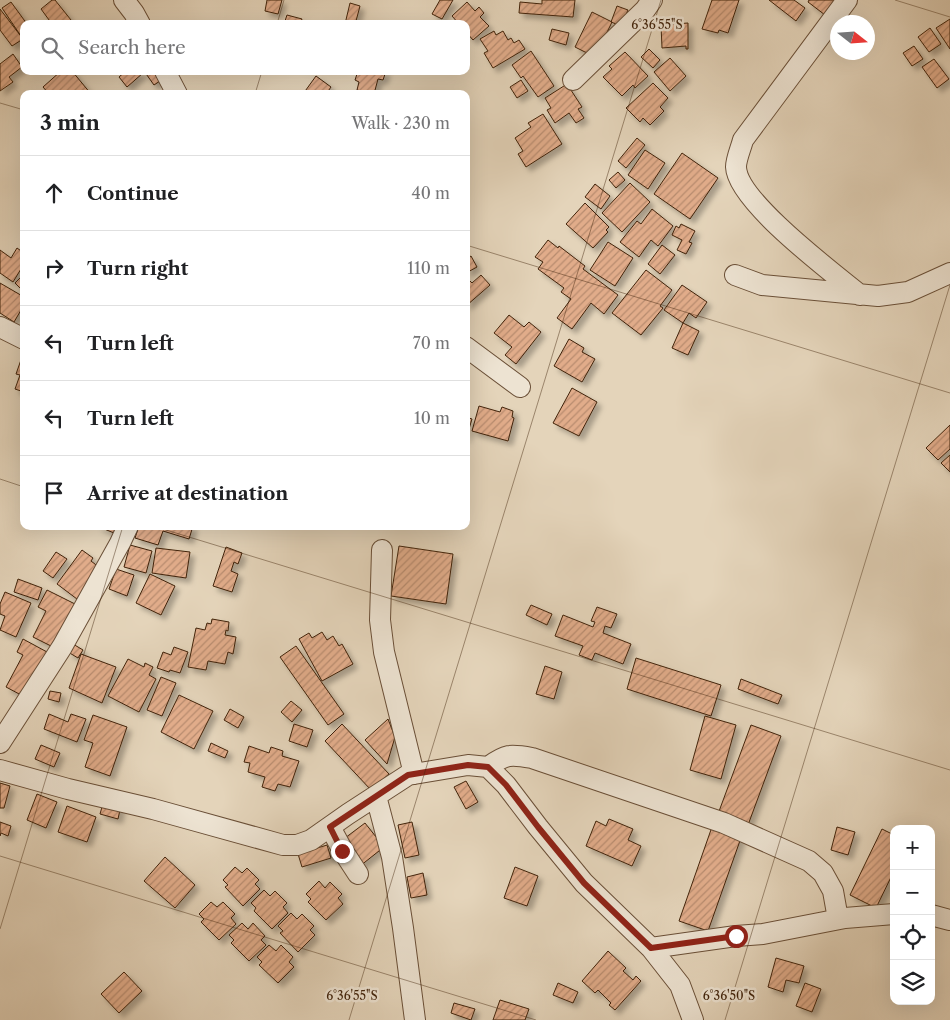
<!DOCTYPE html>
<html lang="en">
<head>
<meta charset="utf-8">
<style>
	body { margin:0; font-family:"Libre Caslon Text",serif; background:#f6f6f6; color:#202124 }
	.controls { position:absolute; right:15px; bottom:15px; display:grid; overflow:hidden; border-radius:10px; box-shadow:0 5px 20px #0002 }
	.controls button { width:45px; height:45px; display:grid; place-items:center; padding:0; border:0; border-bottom:1px solid #e0e0e0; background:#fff; color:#202124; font:25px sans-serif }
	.compass { position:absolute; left:830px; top:15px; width:45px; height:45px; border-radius:50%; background:#fff; box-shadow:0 5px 20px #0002; rotate:107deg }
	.stop { position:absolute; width:15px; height:15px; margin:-11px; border:4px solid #8f2418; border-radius:50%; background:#fff }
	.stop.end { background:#8f2418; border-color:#fff; box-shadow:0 1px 5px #0008 }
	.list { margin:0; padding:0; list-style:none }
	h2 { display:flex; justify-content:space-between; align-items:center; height:65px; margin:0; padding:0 20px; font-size:21px }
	h2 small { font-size:16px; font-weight:400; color:#757577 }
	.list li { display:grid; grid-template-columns:32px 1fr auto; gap:15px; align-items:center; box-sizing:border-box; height:75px; padding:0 20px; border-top:1px solid #e0e0e0 }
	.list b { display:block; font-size:19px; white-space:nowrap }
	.list em { font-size:16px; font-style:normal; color:#757577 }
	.icon { flex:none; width:28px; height:28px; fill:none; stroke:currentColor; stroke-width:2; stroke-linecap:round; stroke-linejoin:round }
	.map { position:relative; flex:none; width:950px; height:1020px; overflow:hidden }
	.search { position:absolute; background:#fff; box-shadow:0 5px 20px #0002; left:20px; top:20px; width:450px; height:55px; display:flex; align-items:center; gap:12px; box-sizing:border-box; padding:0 18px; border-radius:10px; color:#757577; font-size:19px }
	.panel { position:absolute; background:#fff; box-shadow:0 5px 20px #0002; left:20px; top:90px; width:450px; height:440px; border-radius:10px }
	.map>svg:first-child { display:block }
</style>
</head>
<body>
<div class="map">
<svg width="950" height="1020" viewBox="0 0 950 1020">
	<defs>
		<pattern id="building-hatch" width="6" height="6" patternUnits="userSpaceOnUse" patternTransform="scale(1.25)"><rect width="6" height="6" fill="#e1ac8a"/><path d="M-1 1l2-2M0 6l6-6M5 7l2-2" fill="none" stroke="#b88c6f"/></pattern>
		<filter id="shadow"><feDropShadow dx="4.5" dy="4.5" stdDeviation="2.5" flood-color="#0004"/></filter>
	</defs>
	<rect width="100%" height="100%" fill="#e4d4ba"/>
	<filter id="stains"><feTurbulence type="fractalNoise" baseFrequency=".004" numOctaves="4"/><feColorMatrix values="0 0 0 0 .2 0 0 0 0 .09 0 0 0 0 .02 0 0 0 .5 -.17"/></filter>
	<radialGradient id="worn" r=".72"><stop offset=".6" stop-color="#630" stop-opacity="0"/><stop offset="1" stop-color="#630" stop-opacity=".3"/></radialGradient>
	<!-- building -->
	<path fill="url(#building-hatch)" stroke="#41230b" filter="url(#shadow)" d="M52,0H55L71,20L66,24H52L41,9Z
		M267,0H282L278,14L265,11Z
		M440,0H453L442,19L432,14Z
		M542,0H575L573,17L519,13L520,2L542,4Z
		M712,0H739L728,33L719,30L718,33L702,29Z
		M769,0H794L805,8L796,21Z
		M809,0H842L829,18L808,2Z
		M11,2L27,24H24L23,39L2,8Z
		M467,2L475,11L479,7L484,13L480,17L489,26L473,40L466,32V24H459L452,16Z
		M350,3L360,6L356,21L366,24H345Z
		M617,6L628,10L621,26L611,22Z
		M0,9L23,39L12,46L0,30Z
		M592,12L612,22L595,57L575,47Z
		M287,15L302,19L300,24H284Z
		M950,19V49L936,28Z
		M688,23V49H686V46L662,48L661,25Z
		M930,28L941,44L929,52L918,37Z
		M552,29L569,33L566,45L549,40Z
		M494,31L496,35L503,31L508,40L511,38L514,43L519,40L525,49L493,68L484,53L488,51L480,39Z
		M914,46L923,59L912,66L903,53Z
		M649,49L660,60L653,68L641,57Z
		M531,51L554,86L538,97L523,76L521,78L512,65Z
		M625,52L648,76L635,88L633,85L622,96L603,77L612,69L609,66Z
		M13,54L22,67L9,77L13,82L0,91V64Z
		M670,58L686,76L670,91L654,72Z
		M934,59L949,79L937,88L922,67Z
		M61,71H72L91,94H49L43,87Z
		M126,71H142L143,73L127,87L119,77Z
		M144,71H157L163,79L154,85Z
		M358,71H386L383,80L378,79L374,94L357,90L359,82L355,80Z
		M316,76L331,87L326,94H303Z
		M521,80L528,91L517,98L510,87Z
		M653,83L668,98L660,107L664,111L650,125L643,118L640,122L626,108Z
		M567,84L582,107L578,109L584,118L576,123L569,113L555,123L547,110L551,108L545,98Z
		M543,114L562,144L526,167L518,154L523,151L515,138L531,127L528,123Z
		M637,138L645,145L626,168L618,161Z
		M645,150L665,163L648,189L628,175Z
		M682,153L718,178L690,219L654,194Z
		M618,172L625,180L616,188L609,180Z
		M630,183L650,202L622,232L602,213Z
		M595,184L610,196L601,209L585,197Z
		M585,203L609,227L606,230L608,232L593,248L566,224Z
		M652,209L673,226L658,246L651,240L639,257L620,242L637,221L641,224Z
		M681,224L695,231L689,242L692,243L686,254L677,250L682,240L672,235L676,226L679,228Z
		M548,240L558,248L559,246L585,266L583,269L618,295L604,314L591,303L572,329L557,318L571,299L561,292L564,288L538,269L543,262L535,257Z
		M608,242L633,258L615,286L590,270Z
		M662,245L675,255L660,274L648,264Z
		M17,248L24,253V264L13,282L0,273V250L11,258Z
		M471,256L477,267L466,273V259Z
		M646,270L672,290L660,306L663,308L641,335L612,313Z
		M24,274V292L15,283Z
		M481,275L490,285L466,306V277L472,283Z
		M0,283L24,297V305L14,322L0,313Z
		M682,285L707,302L696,318L689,313L683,323L664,310Z
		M509,315L524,327L529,322L541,332L516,364L505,355L512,347L494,333Z
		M683,323L699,331L688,355L672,348Z
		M569,339L584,348L582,352L595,359L582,382L554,366Z
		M22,357L24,358V392L15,389L20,375L16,374Z
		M572,388L597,402L579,436L553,423Z
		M479,406L500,412L502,407L513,411L512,417L514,418L508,441L472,431Z
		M466,417L472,419L466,439Z
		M950,425V449L938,460L926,448Z
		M950,455V472L941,463Z
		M97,526H117L114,533Z
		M139,526H193L189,539L163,531L158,545L135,538Z
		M130,545L152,551L146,573L124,567Z
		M399,546L453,554L446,604L391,596Z
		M226,547L242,553L238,564L234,562L231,571L238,574L232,592L213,586Z
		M156,548L190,552L186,578L152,573Z
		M82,550L93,558L91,561L100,568L77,599L57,584Z
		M56,552L67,559L53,578L43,571Z
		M116,569L134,575L127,596L109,589Z
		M150,574L175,586L161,615L136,603Z
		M18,579L42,588L38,600L14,592Z
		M47,590L75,604L53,647L33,637L46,611L38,607Z
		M5,592L31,603L16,637L0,630L5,616L0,614V604Z
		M531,605L552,614L547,625L526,615Z
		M597,607L617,614L611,628L605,626L603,633L631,644L623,664L595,653L592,660L579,655L583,646L555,636L563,615L593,627L595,622L591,621Z
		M212,619L229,622L228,631L226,630L225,635L236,637L233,654L228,652L225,664L208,661L206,670L188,667L196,628L205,630L207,623L211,624Z
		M322,632L327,640L333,636L339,646L342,644L353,664L322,681L299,639L309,633L312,638Z
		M23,639L47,652L23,696L6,687L23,655L17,652Z
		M73,644L83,650L78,658L68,652Z
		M296,646L344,714L328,725L280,657Z
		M174,647L188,652L180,673L170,670L169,672L157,668L163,652L171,655Z
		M81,654L116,667L102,703L69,688Z
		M636,658L721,685L711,716L627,689Z
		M128,659L144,667L145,663L153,667L149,675L156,679L139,712L108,696Z
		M545,666L562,672L554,699L536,694Z
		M161,677L176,683L162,716L147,710Z
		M741,679L782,695L778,704L738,689Z
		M50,691L61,693L59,702L48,699Z
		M179,695L213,711L194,749L161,732Z
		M291,701L302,710L292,722L281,712Z
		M230,709L244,717L238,728L224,720Z
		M49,714L68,722L71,714L86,719L77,742L44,729Z
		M93,715L127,727L110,776L85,767L93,743L84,740Z
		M705,716L736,725L721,779L690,770Z
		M388,719L395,737L387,764L365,740Z
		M294,724L313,730L307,747L289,741Z
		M342,724L389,774L371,790L325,741Z
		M751,725L781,736L748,825L718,814Z
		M211,743L228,751L225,758L208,751Z
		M41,745L60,753L54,767L35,759Z
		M249,746L269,753L271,747L283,751L282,756L299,761L290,787L278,784L275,791L262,787L265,777L248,772L250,763L244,762Z
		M466,781L478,802L466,809L454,787Z
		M0,783L10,786L4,808H0Z
		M37,794L57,802L46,828L27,820Z
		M104,800L121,805L118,819L100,814Z
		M67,806L96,817L87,842L58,832Z
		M609,819L633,829L628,840L641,846L632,866L586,846L596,821L606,826Z
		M0,822L11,826L8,836L1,833L0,836Z
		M412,822L419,855L405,858L398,825Z
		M365,823L384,847L360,866L341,841Z
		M713,824L742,835L708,931L679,921Z
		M837,827L855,832L848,855L831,850Z
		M882,829L894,835V871L876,908L850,895Z
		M327,845L331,858L302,867L298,854Z
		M165,857L195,885L175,908L144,881Z
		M235,867L242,873L247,868L259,880L255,884L260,889L243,906L225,887L228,885L223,880Z
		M515,867L538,876L527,906L504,898Z
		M423,873L427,895L411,898L407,877Z
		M319,881L325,888L330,882L342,894L338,898L343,904L326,920L308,902L311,899L306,894Z
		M264,890L270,896L275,891L287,903L283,907L288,913L272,929L254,911L256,908L251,903Z
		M211,902L217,907L223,902L235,914L231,918L236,924L219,940L201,922L204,919L199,914Z
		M291,913L297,919L302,914L314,926L310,930L315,935L298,952L280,933L283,931L278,926Z
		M242,923L248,929L253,923L265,936L261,940L266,945L249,961L231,943L234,940L229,935Z
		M269,945L276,951L281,945L293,957L289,962L294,967L278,983L259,965L262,962L257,957Z
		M608,951L626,968L623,971L633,980L636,976L641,981L615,1010L609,1005L611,1003L598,990L595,993L582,981Z
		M776,958L804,966L799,983L786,980L783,992L768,987Z
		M124,972L142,991L119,1013L101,994Z
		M558,983L578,992L573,1003L553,995Z
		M805,983L821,989L812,1012L796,1006Z
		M500,1000L529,1009L525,1020H493Z
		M454,1003L475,1009L471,1020L451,1013Z"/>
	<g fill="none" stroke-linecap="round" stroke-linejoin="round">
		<!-- minor casing -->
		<g stroke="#6a4f37" stroke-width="22">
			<path id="minor" d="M124,0L134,13L140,24
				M847,0L743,140C741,148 736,159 736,167C737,201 832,272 860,295
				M165,71L177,94
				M573,80L645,10L652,0
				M735,275L762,285L878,296L908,292L950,273
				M0,327L24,339
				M466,347L520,387
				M382,550L380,620L384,652L414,774
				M0,743L62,647L120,543L128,526
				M488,767C506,754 510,754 532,758L724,823L809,861L823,873L833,891L838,919
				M0,770L68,789L153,809L283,845H297L311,840L348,814L408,775L468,765L488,767L506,785L538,827L584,883L651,948L680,985L693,1020
				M376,796L392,857L403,928L415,1020
				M330,827L343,851L358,874
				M931,915L950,920
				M651,948L736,936L763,934L845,918L894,914"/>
		</g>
		<!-- minor -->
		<use href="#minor" stroke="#ede3d2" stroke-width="20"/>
	</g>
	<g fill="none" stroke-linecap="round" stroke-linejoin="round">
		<!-- route -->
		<path stroke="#8f2418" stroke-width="6" d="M342,851L330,827L408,775L468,765L488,767L506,785L538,827L584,883L651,948L736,936"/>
	</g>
	<!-- ticks -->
	<path fill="none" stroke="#41230b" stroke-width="1" stroke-opacity="0.45" d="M895,0L950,17M277,24L284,0M255,94L262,71M0,103L24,110M466,245L950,393M0,479L24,487M153,526L950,770M0,856L536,1020M0,929L123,526M349,1020L661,0M725,1020L950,285"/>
	<g font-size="12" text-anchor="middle" fill="#41230b" stroke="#ede3d2" stroke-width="5" stroke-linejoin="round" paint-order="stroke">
		<text x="657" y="29">6°36'55"S</text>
		<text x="352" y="1000">6°36'55"S</text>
		<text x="729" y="1000">6°36'50"S</text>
	</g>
	<rect width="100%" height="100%" filter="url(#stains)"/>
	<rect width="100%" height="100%" fill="url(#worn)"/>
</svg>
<div class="controls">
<button>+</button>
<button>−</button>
<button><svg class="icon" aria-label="locate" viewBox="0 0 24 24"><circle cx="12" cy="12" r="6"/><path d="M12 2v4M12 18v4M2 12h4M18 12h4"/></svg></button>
<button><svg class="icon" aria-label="layers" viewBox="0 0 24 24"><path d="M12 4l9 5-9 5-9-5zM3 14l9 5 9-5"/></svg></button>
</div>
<svg class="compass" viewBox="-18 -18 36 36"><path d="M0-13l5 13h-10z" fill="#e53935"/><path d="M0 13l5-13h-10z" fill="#757577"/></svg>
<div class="stop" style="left:736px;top:936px"></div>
<div class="stop end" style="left:342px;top:851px"></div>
<div class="search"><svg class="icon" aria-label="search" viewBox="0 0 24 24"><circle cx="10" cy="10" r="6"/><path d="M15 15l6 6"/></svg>Search here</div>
<section class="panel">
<h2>3 min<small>Walk · 230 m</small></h2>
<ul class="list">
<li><svg class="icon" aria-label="ahead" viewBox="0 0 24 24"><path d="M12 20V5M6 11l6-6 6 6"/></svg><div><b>Continue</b></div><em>40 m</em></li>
<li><svg class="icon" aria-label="right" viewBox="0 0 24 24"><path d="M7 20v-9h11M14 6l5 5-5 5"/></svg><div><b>Turn right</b></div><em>110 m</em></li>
<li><svg class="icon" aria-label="left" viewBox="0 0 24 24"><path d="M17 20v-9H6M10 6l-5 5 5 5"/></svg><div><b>Turn left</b></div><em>70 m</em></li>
<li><svg class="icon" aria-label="left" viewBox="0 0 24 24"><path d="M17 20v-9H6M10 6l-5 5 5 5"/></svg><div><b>Turn left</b></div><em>10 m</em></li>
<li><svg class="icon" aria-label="arrive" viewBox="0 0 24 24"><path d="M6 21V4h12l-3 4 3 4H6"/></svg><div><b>Arrive at destination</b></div></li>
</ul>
</section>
</div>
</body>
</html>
